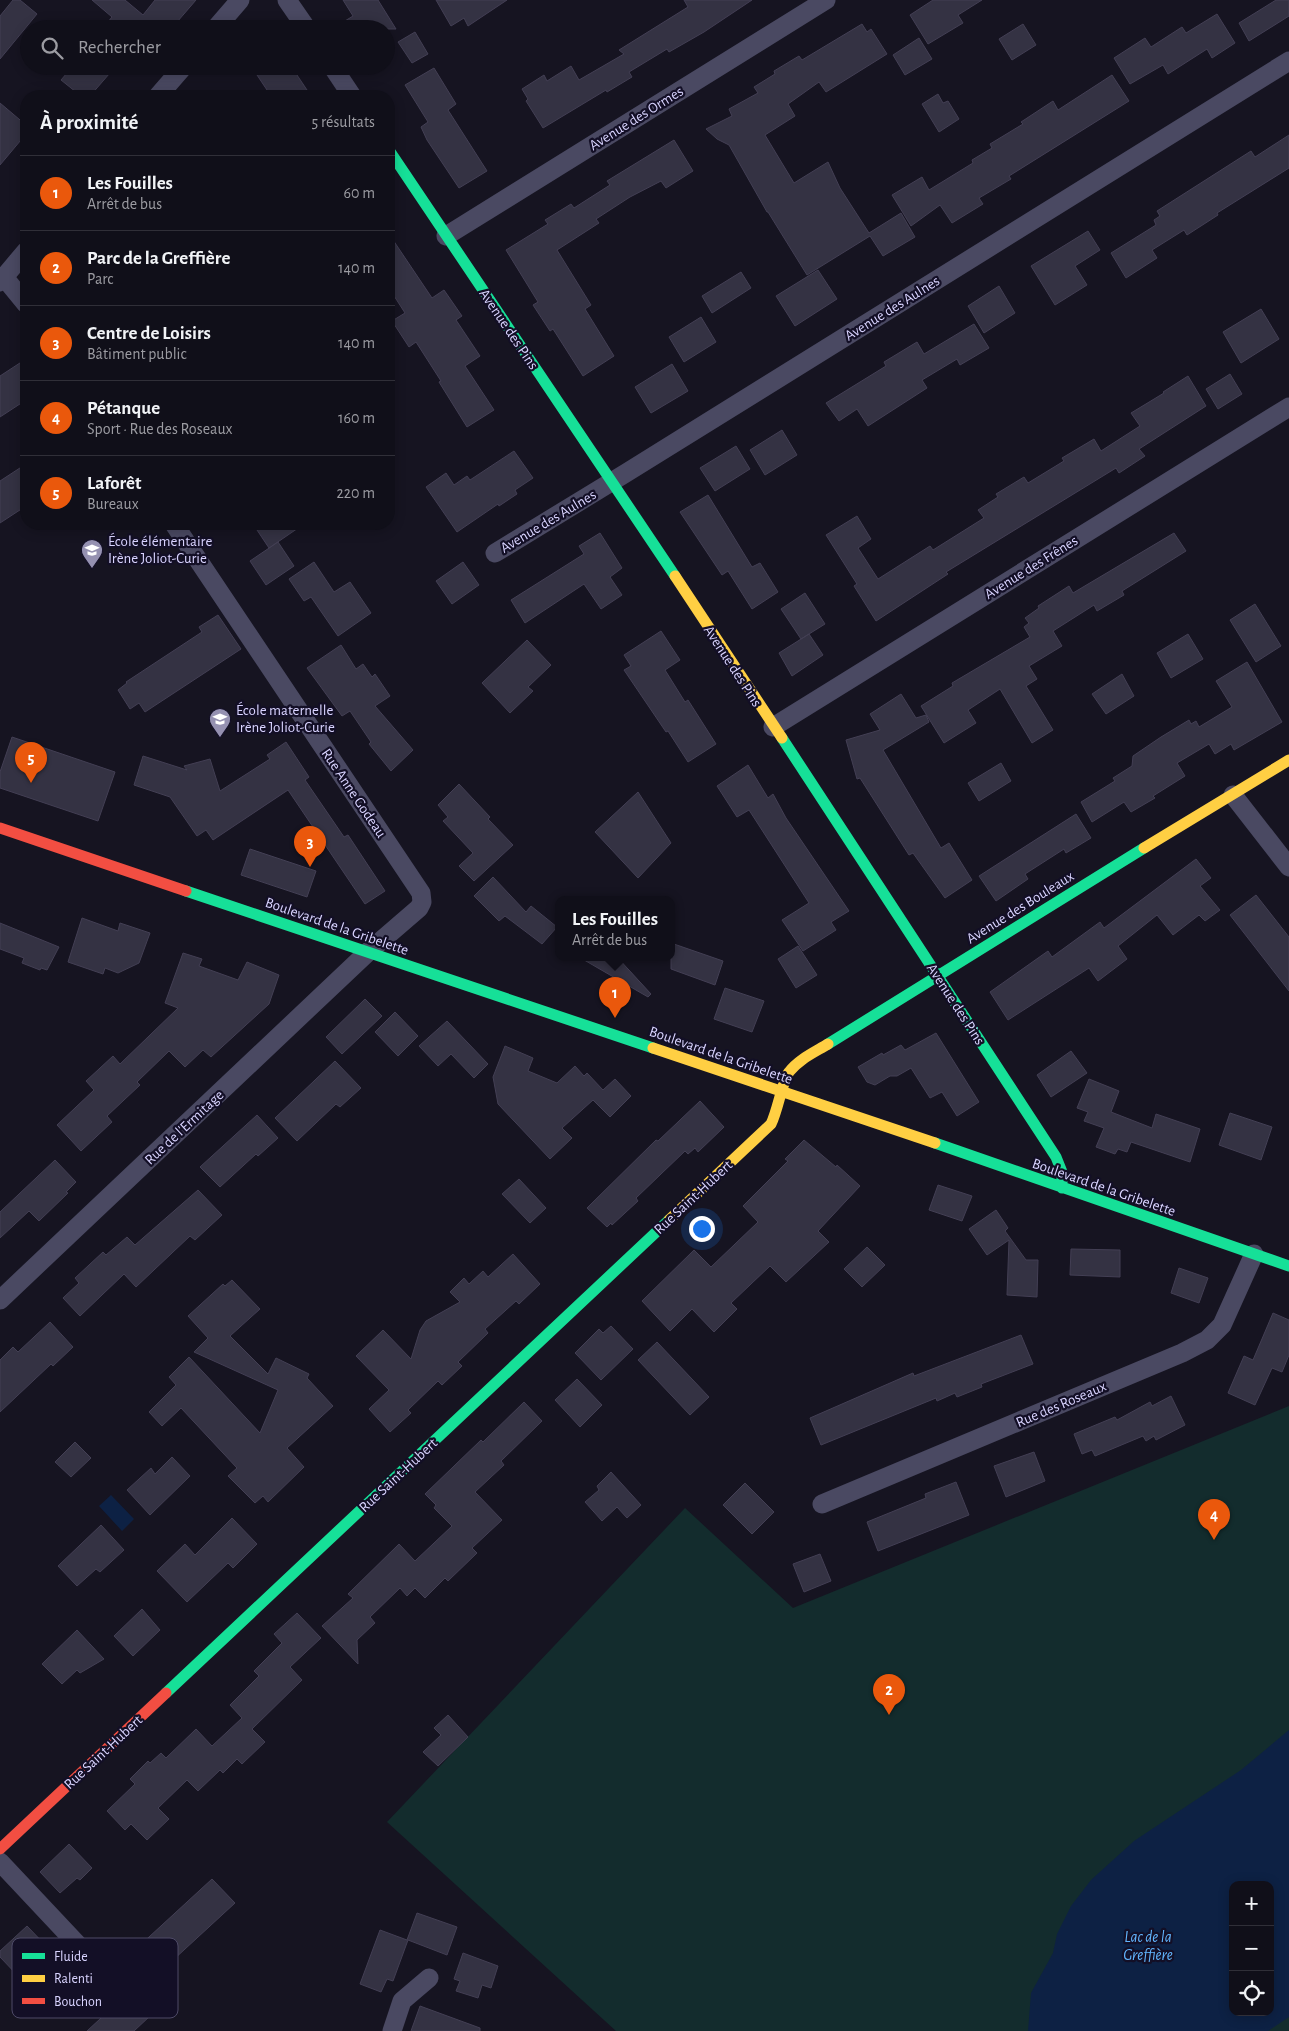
<!DOCTYPE html>
<html lang="fr">
<head>
<meta charset="utf-8">
<style>
	body { margin:0; font-family:"Alegreya Sans",sans-serif; background:#1e1d26; color:#f1f3f6 }
	.controls { position:absolute; right:15px; bottom:15px; display:grid; overflow:hidden; border-radius:10px; box-shadow:0 2px 12px #0003 }
	.controls button { width:45px; height:45px; display:grid; place-items:center; padding:0; border:0; border-bottom:1px solid #302f38; background:#100f19; color:#f1f3f6; font:25px sans-serif }
	.you { position:absolute; left:701px; top:1228px; width:18px; height:18px; margin:-12px; border:4px solid #fff; border-radius:50%; background:#1a73e8; box-shadow:0 0 0 8px #1a73e833 }
	.badge { display:grid; place-items:center; width:32px; height:32px; border-radius:50%; background:#ea580c; color:#fff; font-size:16px; font-weight:700 }
	.pin { position:absolute; translate:-50% -41px; filter:drop-shadow(0 1px 2px #0008) }
	.pin::after { content:''; position:absolute; top:26px; width:18px; height:15px; background:inherit; clip-path:polygon(0 0,100% 0,50% 100%) }
	.popup { position:absolute; left:555px; top:896px; width:120px; height:65px; box-sizing:border-box; display:grid; place-content:center; border-radius:10px; background:#100f19; filter:drop-shadow(0 1px 4px #0005); font-size:16px; white-space:nowrap; color:#9c9ca2 }
	.popup b { font-size:19px; color:#f1f3f6 }
	.popup::after { content:''; position:absolute; left:50%; top:100%; margin-left:-10px; border:10px solid transparent; border-top-color:#100f19 }
	.list { margin:0; padding:0; list-style:none }
	h2 { display:flex; justify-content:space-between; align-items:center; height:65px; margin:0; padding:0 20px; font-size:21px }
	h2 small { font-size:16px; font-weight:400; color:#9c9ca2 }
	.list li { display:grid; grid-template-columns:32px 1fr auto; gap:15px; align-items:center; box-sizing:border-box; height:75px; padding:0 20px; border-top:1px solid #302f38 }
	.list b { display:block; font-size:19px; white-space:nowrap }
	.list p { margin:0; font-size:16px; white-space:nowrap; color:#9c9ca2 }
	.list em { font-size:16px; font-style:normal; color:#9c9ca2 }
	.icon { flex:none; width:28px; height:28px; fill:none; stroke:currentColor; stroke-width:2; stroke-linecap:round; stroke-linejoin:round }
	.map { position:relative; flex:none; width:1289px; height:2031px; overflow:hidden }
	.search { position:absolute; background:#100f19; box-shadow:0 2px 12px #0003; left:20px; top:20px; width:375px; height:55px; display:flex; align-items:center; gap:12px; box-sizing:border-box; padding:0 18px; border-radius:28px; color:#9c9ca2; font-size:19px }
	.panel { position:absolute; background:#100f19; box-shadow:0 2px 12px #0003; left:20px; top:90px; width:375px; height:440px; border-radius:20px }
	.map>svg:first-child { display:block }
</style>
</head>
<body>
<div class="map">
<svg width="1289" height="2031" viewBox="0 0 1289 2031">
	<rect width="100%" height="100%" fill="#161421"/>
	<!-- green -->
	<path fill="#132c2d" fill-rule="evenodd" d="M1289,1406V2031H616L387,1822L685,1508L793,1608ZM1233,1885H1270V2012H1233Z"/>
	<!-- water -->
	<path fill="#0d2144" fill-rule="evenodd" d="M111,1495L134,1519L122,1531L99,1506Z
		M1289,1730V2017L1268,2031H1028L1031,1993L1053,1953L1057,1934L1071,1906L1091,1880L1134,1841L1241,1770ZM1233,1885H1270V2012H1233Z"/>
	<!-- building -->
	<path fill="#343243" stroke="#433f54" d="M13,0H20L37,14L0,59V16Z
		M92,0H125L143,15L155,0H196L171,29H102L112,17Z
		M343,0H378L396,29H332L353,16Z
		M436,0H507L468,26L464,18L451,26Z
		M684,0H752L704,32L669,52L667,49L629,72L632,77L607,92L606,90L543,128L526,101L528,99L522,89L544,75L547,81L571,66L579,80L624,54L619,50L688,7Z
		M933,0H982L958,15L963,23L928,44L910,15Z
		M1276,0H1289V16L1249,41L1239,23Z
		M1217,14L1235,43L1212,58L1207,49L1168,74L1163,65L1130,84L1114,58L1145,38L1151,47L1182,27L1186,33Z
		M862,24L867,32L871,29L887,54L826,92L819,82L788,104L795,116L765,135L794,183L828,162L840,188L869,233L901,213L915,237L883,256L870,236L807,275L768,212H767L729,145L717,139L706,129L732,116L729,109L758,93L754,87L775,74L774,71L799,56L802,60Z
		M1023,24L1036,45L1012,60L999,39Z
		M415,32L428,54L412,63L398,42Z
		M919,38L932,59L905,75L893,55Z
		M73,66H116L90,96H81L61,80Z
		M251,66H291L311,96H271Z
		M434,68L456,104L448,110L487,171L459,188L427,140L421,127L428,122L405,85Z
		M1112,75L1129,101L1009,176L1011,179L979,198L983,204L952,223L940,205L911,226L892,195L922,177L929,190L973,163L972,160L992,148L990,144L1023,124L1021,122L1053,101L1058,110Z
		M938,94L943,103L948,101L959,119L939,132L922,104Z
		M0,103L26,125V134L0,165Z
		M1289,135V168L1217,213L1218,215L1187,235L1184,230L1152,250L1157,258L1126,278L1111,253L1156,225L1154,220L1160,216L1157,211L1251,151L1255,157Z
		M674,140L693,171L666,188L661,181L630,197L596,219L599,223L557,250L591,305L585,309L614,356L583,376L553,329L550,331L533,305L538,302L506,250L548,224L545,220L571,204L574,208L610,185L607,181Z
		M1088,231L1100,250L1075,266L1087,285L1055,305L1031,266Z
		M389,234L432,298L444,290L462,316L456,320L480,356L465,366L494,410L467,427L439,382L441,381L416,342L409,347L392,321L405,313L389,288Z
		M818,270L837,299L795,326L776,296Z
		M741,272L751,288L712,313L702,296Z
		M999,286L1015,313L984,333L968,306Z
		M1261,309L1279,339L1241,363L1223,332Z
		M701,317L716,342L684,362L669,337Z
		M974,324L989,348L960,365L957,359L922,380L927,388L868,426L857,409L839,421L826,403L886,366L884,362L917,342L924,354Z
		M26,359V400L0,417V376Z
		M672,364L688,391L651,413L635,387Z
		M1230,374L1242,394L1218,409L1206,389Z
		M1188,376L1206,406L1139,449L1145,456L1119,473L1116,468L946,572L948,574L876,621L854,586L857,584L826,535L857,516L871,539L858,548L878,579L930,546L933,550L984,518L978,510L998,497L996,494L1024,477L1028,483L1064,461L1062,458L1094,439L1101,451L1140,426L1131,413L1164,393L1163,392Z
		M782,430L797,455L765,475L750,450Z
		M736,446L750,469L715,491L700,468Z
		M514,451L533,478L515,490L517,494L499,506L498,504L457,532L426,487L446,473L454,485L467,476L470,480Z
		M26,464V506L0,523V481Z
		M708,495L752,567L760,563L778,592L752,609L728,571L722,575L680,512Z
		M253,524H304L269,548Z
		M600,533L622,568L610,577L622,595L601,609L584,584L525,623L511,600L584,554L579,546Z
		M1174,533L1186,551L1122,591L1124,595L1097,611L1094,605L1053,631L1062,646L1029,666L1037,679L1026,686L1053,730L1032,743L1000,689L968,710L976,723L944,743L921,706L953,686L952,683L1030,637L1024,627L1029,623L1025,618L1039,608L1038,606L1069,586L1073,593Z
		M278,542L294,566L266,585L250,561Z
		M314,562L334,592L350,582L371,613L338,636L311,597L304,601L289,579Z
		M463,562L479,585L452,604L436,581Z
		M805,593L825,624L801,639L781,609Z
		M1255,604L1281,646L1256,662L1230,620Z
		M218,615L241,649L145,712L139,703L130,709L118,690L127,683L126,682L202,632L199,627Z
		M661,631L680,660L665,670L685,702L688,700L716,744L688,762L668,731L666,732L624,670L631,666L624,655Z
		M809,634L823,655L792,676L779,653Z
		M1188,634L1203,659L1171,678L1157,653Z
		M527,640L551,665L528,687L533,691L510,713L482,683Z
		M341,645L356,669L363,664L372,677L375,674L390,696L375,706L413,750L391,771L369,744L371,742L350,711L342,716L307,668Z
		M1247,662L1282,722L1234,750L1231,744L1215,754L1209,744L1177,763L1185,776L1153,796L1155,798L1131,812L1124,802L1092,822L1081,802L1115,781L1113,778L1132,766L1133,756L1161,737L1189,720L1191,724L1196,721L1199,727L1232,707L1216,681Z
		M1122,674L1134,696L1106,714L1092,694Z
		M901,694L916,718L926,715L929,722L883,750L941,848L949,843L972,880L945,898L913,853L909,855L860,778L857,779L846,740L880,730L870,714Z
		M12,737L115,772L98,821L0,788V772Z
		M286,742L309,777L305,780L344,837L348,835L385,891L365,904L288,790L213,840L206,830L197,836L170,797L134,785L143,756L187,770L184,766L210,759L220,791L270,759L267,755Z
		M1001,763L1011,781L979,801L968,783Z
		M748,765L768,798L773,794L786,818L849,911L831,922L836,930L803,951L782,920L809,903L749,810L737,817L717,786Z
		M459,784L490,817L488,819L513,845L474,881L459,866L473,853L443,821L448,817L438,805Z
		M638,792L671,843L638,878L595,832Z
		M1076,814L1091,838L1066,853L1064,849L1025,874L1028,879L996,901L979,876Z
		M250,849L316,871L307,897L241,875Z
		M1196,859L1211,878L1200,886L1220,910L1205,921L1199,915L1173,935L1157,915L1118,946L1127,959L1098,981L1089,968L1008,1020L990,992L1048,951L1052,957L1100,922L1104,928Z
		M493,877L526,912L531,906L557,927L542,944L505,916L499,921L474,896Z
		M1256,895L1289,937V991L1230,915Z
		M82,918L118,931L120,923L150,933L139,963L118,973L105,968L103,974L68,962Z
		M0,923L59,947L47,970L41,968L40,970L22,963L24,958L0,949Z
		M671,943L723,961L715,985L671,969Z
		M798,946L817,975L796,988L778,959Z
		M183,953L202,959L199,966L238,980L247,962L279,975L269,1004L211,1057L203,1050L185,1067L169,1051L137,1082L140,1085L107,1116L112,1122L81,1151L57,1125L94,1090L86,1081L113,1056L120,1064L178,1008L165,1003Z
		M579,957H617L651,994L648,997Z
		M725,988L764,1001L752,1032L714,1019Z
		M365,999L382,1016L342,1054L326,1037Z
		M395,1012L418,1036L398,1056L375,1032Z
		M447,1021L488,1064L474,1078L451,1054L438,1066L419,1046Z
		M936,1033L979,1102L957,1116L942,1092L930,1098L911,1068L897,1076H890L875,1085L867,1082L858,1067L882,1053L883,1055L901,1045L905,1050Z
		M505,1046L533,1058L528,1071L557,1083L575,1066L584,1076L587,1073L603,1090L615,1079L631,1096L610,1117L593,1100L562,1128L572,1138L550,1159L498,1104L493,1077Z
		M1071,1051L1087,1073L1051,1097L1037,1075Z
		M335,1061L361,1088L340,1107L336,1104L297,1141L275,1118Z
		M1089,1079L1119,1091L1111,1112L1152,1128L1156,1114L1200,1129L1190,1162L1131,1142L1127,1152L1118,1149L1115,1154L1096,1147L1104,1128L1084,1121L1088,1112L1077,1108Z
		M700,1101L724,1127L698,1152L695,1148L688,1154L685,1151L636,1198L638,1201L612,1225L611,1223L607,1227L587,1208L656,1140L658,1141Z
		M1230,1113L1272,1127L1261,1160L1219,1145Z
		M257,1115L278,1138L258,1156L256,1154L220,1187L200,1167Z
		M804,1140L836,1167L837,1165L860,1186L818,1231L829,1242L786,1282L770,1266L731,1303L737,1309L714,1332L692,1309L670,1331L642,1301L694,1250L711,1267L758,1222L743,1206L788,1161L785,1159Z
		M55,1160L76,1182L66,1192L68,1193L39,1221L29,1211L0,1238V1212Z
		M519,1179L546,1208L530,1223L502,1194Z
		M938,1185L972,1196L962,1221L929,1210Z
		M198,1190L222,1215L195,1240L190,1236L136,1287L124,1274L80,1316L63,1298L79,1283L75,1278L103,1252L106,1255L127,1237L135,1245Z
		M996,1210L1008,1228L1005,1231L1026,1260H1038L1037,1297L1007,1295L1009,1240L987,1255L969,1229Z
		M867,1247L885,1265L862,1287L844,1269Z
		M1071,1249L1120,1250V1277L1070,1275Z
		M513,1254L540,1284L519,1304L516,1301L485,1329L488,1333L458,1362L462,1366L442,1385L438,1381L408,1410L411,1413L390,1432L369,1409L389,1390L356,1356L383,1330L411,1359L420,1330L426,1321L460,1302L450,1292L464,1278L469,1284L483,1271L488,1277Z
		M1179,1268L1208,1278L1199,1303L1171,1293Z
		M232,1280L260,1309L230,1336L268,1374L276,1358L309,1374L307,1378L333,1406L287,1448L304,1467L268,1502L263,1496L255,1503L228,1476L237,1468L181,1408L162,1426L149,1412L176,1385L169,1377L189,1357L260,1433L278,1390L194,1352L208,1338L188,1316L223,1284L225,1286Z
		M1273,1313L1289,1320V1355L1282,1372L1272,1368L1255,1405L1228,1393L1244,1356L1253,1360Z
		M50,1322L73,1347L53,1366L51,1364L0,1412V1360L13,1347L18,1352Z
		M611,1326L633,1349L601,1380L575,1353L599,1329L603,1333Z
		M1021,1335L1033,1364L981,1384L982,1387L957,1397L955,1393L937,1401L936,1398L821,1445L810,1418L913,1373L914,1376Z
		M657,1342L709,1397L690,1415L638,1360Z
		M577,1379L602,1405L580,1427L555,1400Z
		M1171,1396L1185,1425L1156,1440L1154,1436L1146,1441L1143,1436L1095,1456L1092,1450L1082,1454L1074,1434L1115,1417L1117,1420L1150,1402L1152,1406Z
		M524,1402L542,1421L501,1461L504,1465L475,1492L502,1520L472,1548L477,1553L448,1581L445,1578L425,1598L415,1588L407,1596L400,1588L370,1617L375,1623L357,1640L358,1664L322,1626L353,1598L348,1594L399,1544L415,1561L452,1526L434,1508L436,1505L425,1494L481,1440L483,1442Z
		M75,1442L91,1458L71,1477L55,1462Z
		M1034,1452L1045,1481L1006,1497L994,1466Z
		M172,1457L190,1476L150,1515L127,1490L151,1468L155,1474Z
		M611,1472L641,1505L627,1518L617,1507L602,1521L585,1502L599,1490L597,1486Z
		M956,1482L969,1515L878,1551L867,1522L926,1498L925,1494Z
		M745,1483L774,1512L752,1534L723,1505Z
		M232,1518L257,1544L233,1568L228,1563L187,1602L157,1571L185,1544L195,1555Z
		M101,1525L124,1550L100,1572L96,1569L77,1586L58,1566Z
		M820,1554L831,1581L804,1592L793,1564Z
		M142,1609L160,1630L133,1656L114,1636Z
		M297,1613L321,1638L290,1667L302,1680L252,1729L265,1742L242,1764L237,1759L223,1773L220,1770L198,1791L187,1780L158,1808L169,1819L147,1840L131,1824L125,1830L107,1811L135,1784L130,1779L148,1761L150,1763L161,1753L166,1758L196,1729L212,1746L242,1718L230,1705L259,1676L254,1671L282,1643L274,1634Z
		M77,1630L104,1659L80,1673L77,1670L62,1684L42,1664Z
		M448,1715L468,1737L438,1766L423,1752L441,1735L434,1728Z
		M69,1844L92,1868L80,1880L77,1878L60,1893L40,1872Z
		M212,1879L235,1903L147,1984L124,1960Z
		M417,1913L457,1927L447,1955L408,1940L393,1981L387,1979L381,1992L360,1984L380,1930L407,1940Z
		M27,1926L50,1950L20,1978L0,1957V1951Z
		M463,1953L498,1966L491,1988L482,1985L478,1998L456,1991L460,1981L454,1979Z
		M128,1993L150,2016L134,2031H87Z
		M420,2006L480,2028V2031H411Z"/>
	<g fill="none" stroke-linecap="round" stroke-linejoin="round">
		<!-- street -->
		<path stroke="#4a4962" stroke-width="19" d="M287,0L307,29
			M215,29L240,0
			M332,66L352,96
			M158,96L184,66
			M446,236L826,0
			M4,277L26,304
			M0,282L26,251
			M495,553L626,473L1289,61
			M773,727L1289,407
			M1233,795L1289,867
			M0,1300L368,952L419,908L422,902L421,893L174,524
			M822,1504L1182,1353L1207,1340L1222,1325L1254,1254
			M0,1862L79,1946L81,1975
			M392,2031L402,2001L429,1978"/>
		<!-- fast -->
		<path stroke="#16e098" stroke-width="11" d="M389,150L675,576
			M782,738L1056,1157L1062,1172V1188
			M186,891L653,1048
			M828,1044L1144,848
			M935,1143L1289,1266
			M166,1693L669,1220"/>
		<!-- slow -->
		<path stroke="#ffcf43" stroke-width="11" d="M675,576L782,738
			M1144,848L1289,760
			M653,1048L935,1143
			M669,1220L771,1124C778,1110 782,1082 789,1072C799,1059 815,1052 828,1044"/>
		<!-- jam -->
		<path stroke="#f24e42" stroke-width="11" d="M0,828L186,891
			M0,1849L166,1693"/>
	</g>
	<!-- icons -->
	<defs>
		<g id="school-pin" transform="scale(1.125)"><path d="M0 17L-7.5 6A9.5 9.5 0 1 1 7.5 6Z" fill="#9591b1" stroke="#130f26"/><path d="M0-5L7-2L0 1L-7-2ZM-4 1L0 2.5L4 1V4Q0 6-4 4Z" fill="#fff"/></g>
	</defs>
	<g fill-rule="evenodd">
		<use href="#school-pin" x="92" y="550"/>
		<use href="#school-pin" x="220" y="719"/>
	</g>
	<g text-anchor="middle" stroke-width="4.5" stroke-linejoin="round" paint-order="stroke">
		<!-- street labels -->
		<g font-size="15" fill="#d9d4ff" stroke="#130f26">
			<text transform="translate(636 118) rotate(-32)" y="5">Avenue des Ormes</text>
			<text transform="translate(892 308) rotate(-32)" y="5">Avenue des Aulnes</text>
			<text transform="translate(509 329) rotate(56)" y="5">Avenue des Pins</text>
			<text transform="translate(548 521) rotate(-31)" y="5">Avenue des Aulnes</text>
			<text transform="translate(1031 567) rotate(-32)" y="5">Avenue des Frênes</text>
			<text transform="translate(733 666) rotate(57)" y="5">Avenue des Pins</text>
			<text transform="translate(354 793) rotate(56)" y="5">Rue Anne Godeau</text>
			<text transform="translate(1020 907) rotate(-32)" y="5">Avenue des Bouleaux</text>
			<text transform="translate(337 926) rotate(19)" y="5">Boulevard de la Gribelette</text>
			<text transform="translate(956 1004) rotate(57)" y="5">Avenue des Pins</text>
			<text transform="translate(721 1055) rotate(19)" y="5">Boulevard de la Gribelette</text>
			<text transform="translate(184 1127) rotate(-43)" y="5">Rue de l'Ermitage</text>
			<text transform="translate(1104 1187) rotate(19)" y="5">Boulevard de la Gribelette</text>
			<text transform="translate(693 1197) rotate(-43)" y="5">Rue Saint-Hubert</text>
			<text transform="translate(1061 1404) rotate(-23)" y="5">Rue des Roseaux</text>
			<text transform="translate(398 1475) rotate(-43)" y="5">Rue Saint-Hubert</text>
			<text transform="translate(103 1752) rotate(-43)" y="5">Rue Saint-Hubert</text>
		</g>
		<!-- poi labels -->
		<g font-size="15" fill="#d9d4ff" stroke="#130f26" text-anchor="start">
			<text x="108" y="546">École élémentaire<tspan x="108" dy="17">Irène Joliot-Curie</tspan></text>
			<text x="236" y="715">École maternelle<tspan x="236" dy="17">Irène Joliot-Curie</tspan></text>
		</g>
		<!-- water labels -->
		<g font-size="16" font-style="italic" fill="#62b6ff" stroke="#130f26">
			<text x="1148" y="1942">Lac de la<tspan x="1148" dy="18">Greffière</tspan></text>
		</g>
	</g>
	<!-- legend -->
	<rect x="12" y="1938" width="166" height="80" rx="8" fill="#130f26" stroke="#4e4a67" stroke-width="1"/>
	<rect x="22" y="1953" width="23" height="6" fill="#16e098"/>
	<rect x="22" y="1975" width="23" height="7" fill="#ffcf43"/>
	<rect x="22" y="1998" width="23" height="6" fill="#f24e42"/>
	<g font-size="14" fill="#d9d4ff">
		<text x="54" y="1961">Fluide</text>
		<text x="54" y="1983">Ralenti</text>
		<text x="54" y="2006">Bouchon</text>
	</g>
</svg>
<div class="controls">
<button>+</button>
<button>−</button>
<button><svg class="icon" aria-label="locate" viewBox="0 0 24 24"><circle cx="12" cy="12" r="6"/><path d="M12 2v4M12 18v4M2 12h4M18 12h4"/></svg></button>
</div>
<div class="you"></div>
<div class="pin badge" style="left:615px;top:1018px">1</div>
<div class="popup"><b>Les Fouilles</b>Arrêt de bus</div>
<div class="pin badge" style="left:889px;top:1715px">2</div>
<div class="pin badge" style="left:310px;top:867px">3</div>
<div class="pin badge" style="left:1214px;top:1540px">4</div>
<div class="pin badge" style="left:31px;top:783px">5</div>
<div class="search"><svg class="icon" aria-label="search" viewBox="0 0 24 24"><circle cx="10" cy="10" r="6"/><path d="M15 15l6 6"/></svg>Rechercher</div>
<section class="panel">
<h2>À proximité<small>5 résultats</small></h2>
<ul class="list">
<li><span class="badge">1</span><div><b>Les Fouilles</b><p>Arrêt de bus</p></div><em>60 m</em></li>
<li><span class="badge">2</span><div><b>Parc de la Greffière</b><p>Parc</p></div><em>140 m</em></li>
<li><span class="badge">3</span><div><b>Centre de Loisirs</b><p>Bâtiment public</p></div><em>140 m</em></li>
<li><span class="badge">4</span><div><b>Pétanque</b><p>Sport · Rue des Roseaux</p></div><em>160 m</em></li>
<li><span class="badge">5</span><div><b>Laforêt</b><p>Bureaux</p></div><em>220 m</em></li>
</ul>
</section>
</div>
</body>
</html>
